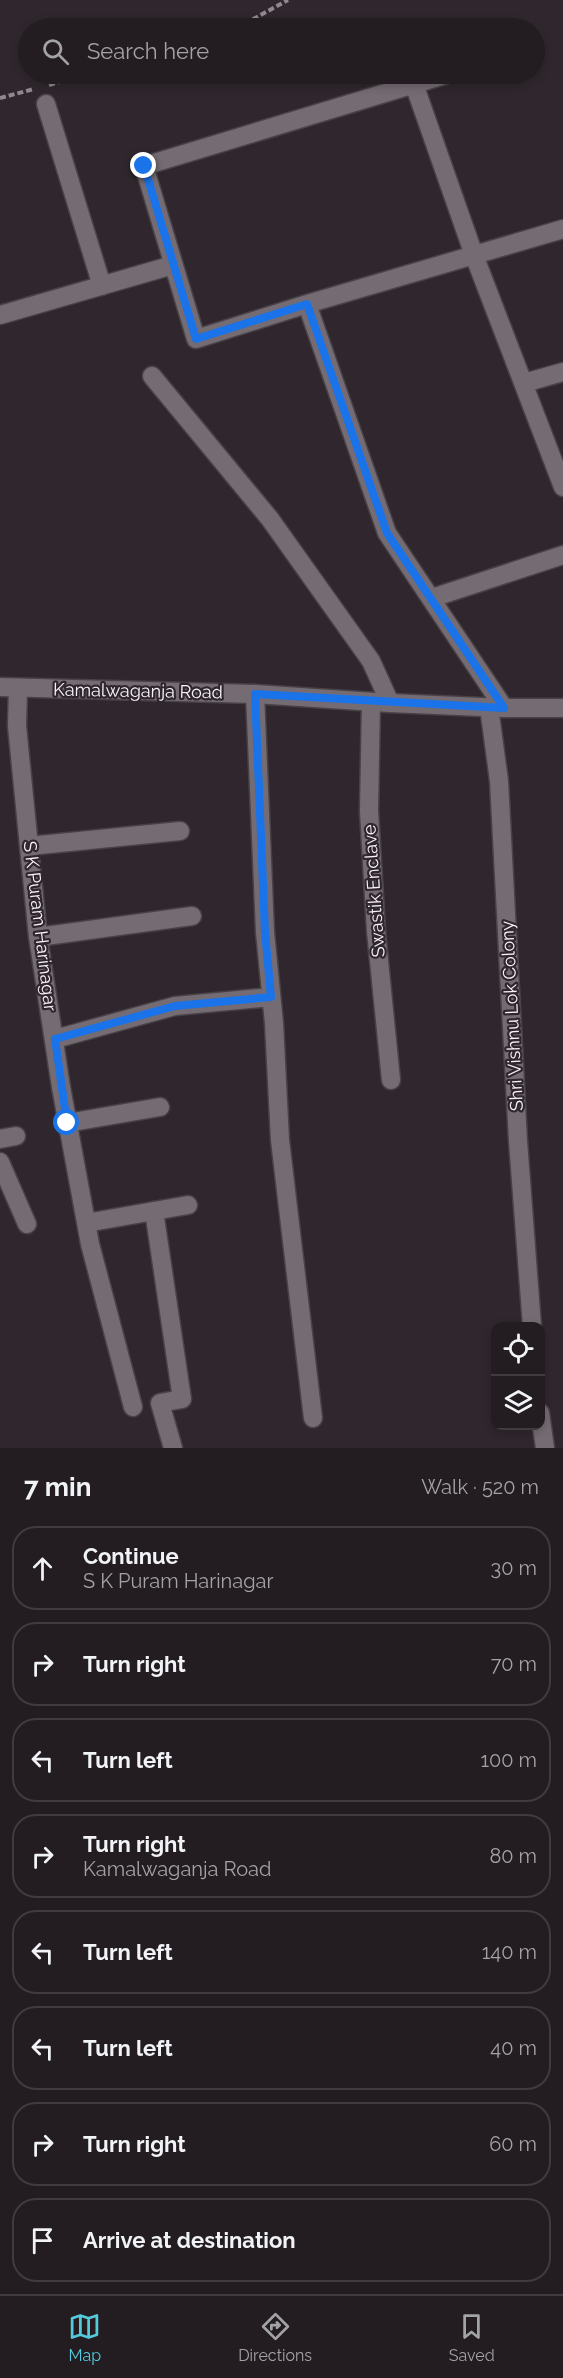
<!DOCTYPE html>
<html lang="en">
<head>
<meta charset="utf-8">
<style>
	body { margin:0; font-family:Raleway,sans-serif; background:#2b262a; color:#f1f3f6 }
	.controls { position:absolute; right:18px; bottom:18px; display:grid; overflow:hidden; border-radius:12px; box-shadow:0 3px 9px #0003 }
	.controls button { width:54px; height:54px; display:grid; place-items:center; padding:0; border:0; border-bottom:2px solid #403b40; background:#231d22; color:#f1f3f6; font:30px sans-serif }
	.stop { position:absolute; width:18px; height:18px; margin:-14px; border:4px solid #1a73e8; border-radius:50%; background:#fff }
	.stop.end { background:#1a73e8; border-color:#fff; box-shadow:0 2px 6px #0008 }
	.list { margin:0; padding:0; list-style:none }
	h2 { display:flex; justify-content:space-between; align-items:center; height:78px; margin:0; padding:0 24px; font-size:26px }
	h2 small { font-size:20px; font-weight:400; color:#a3a2a5 }
	.list li { display:grid; grid-template-columns:39px 1fr auto; gap:18px; align-items:center; box-sizing:border-box; height:84px; margin:0 12px 12px; padding:0 12px; border:2px solid #403b40; border-radius:24px }
	.list b { display:block; font-size:22px; white-space:nowrap }
	.list p { margin:0; font-size:20px; white-space:nowrap; color:#a3a2a5 }
	.list em { font-size:20px; font-style:normal; color:#a3a2a5 }
	.icon { flex:none; width:33px; height:33px; fill:none; stroke:currentColor; stroke-width:2; stroke-linecap:round; stroke-linejoin:round }
	.map { position:relative; flex:none; width:563px; height:1448px; overflow:hidden }
	.search { position:absolute; background:#231d22; box-shadow:0 3px 9px #0003; left:18px; right:18px; top:18px; height:66px; display:flex; align-items:center; gap:15px; box-sizing:border-box; padding:0 21px; border-radius:33px; color:#a3a2a5; font-size:22px }
	.sheet { height:846px; background:#231d22 }
	nav { display:flex; justify-content:space-around; align-items:center; box-sizing:border-box; height:84px; border-top:2px solid #403b40; background:#231d22; font-size:16px; color:#a3a2a5 }
	nav a { display:grid; justify-items:center; gap:3px }
	nav .on { color:#53cbdc }
	.map>svg:first-child { display:block }
</style>
</head>
<body>
<div class="map">
<svg width="563" height="1448" viewBox="0 0 563 1448">
	<rect width="100%" height="100%" fill="#2f272d"/>
	<g fill="none" stroke-linecap="round" stroke-linejoin="round">
		<!-- street casing -->
		<g stroke="#484247" stroke-width="21">
			<path id="street" d="M448,74L144,166L196,339L307,304L563,229
				M414,84L474,255L563,487
				M46,104L102,286
				M307,304L387,533L504,708
				M0,315L173,265
				M152,376L270,519L371,661L390,703
				M524,383L563,372
				M432,598L563,555
				M18,688L17,726L38,937L61,1087L90,1244L133,1407
				M255,694L265,932L274,1023L280,1140L313,1418
				M371,702L369,811L376,931L391,1080
				M489,707L499,781L518,1141L532,1326
				M29,846L180,831
				M38,937L192,916
				M55,1039L175,1006L271,997
				M67,1123L160,1107
				M0,1139L16,1136
				M0,1162L27,1224
				M154,1211L182,1399L160,1403L173,1448
				M86,1223L188,1205
				M540,1413L545,1448"/>
		</g>
		<!-- secondary casing -->
		<g stroke="#484247" stroke-width="21">
			<path id="secondary" d="M0,687L255,694L390,703L504,708H563"/>
		</g>
		<!-- path -->
		<path stroke="#8f898e" stroke-width="4" stroke-dasharray="6 3" stroke-linecap="butt" d="M237,28L288,0
			M49,85L89,74
			M0,98L34,89"/>
		<!-- street -->
		<use href="#street" stroke="#756c73" stroke-width="18"/>
		<!-- secondary -->
		<use href="#secondary" stroke="#756c73" stroke-width="18"/>
	</g>
	<g fill="none" stroke-linecap="round" stroke-linejoin="round">
		<!-- route -->
		<path stroke="#1a73e8" stroke-width="8" d="M67,1123L55,1039L175,1006L271,997L265,932L255,694L504,708L387,533L307,304L196,339L144,166"/>
	</g>
	<g text-anchor="middle" stroke-width="4.5" stroke-linejoin="round" paint-order="stroke">
		<!-- street labels -->
		<g font-size="18" fill="#f8f3f7" stroke="#2f272d">
			<text transform="translate(138 691) rotate(1)" y="6">Kamalwaganja Road</text>
			<text transform="translate(374 891) rotate(-94)" y="6">Swastik Enclave</text>
			<text transform="translate(40 926) rotate(83)" y="6">S K Puram Harinagar</text>
			<text transform="translate(512 1016) rotate(-93)" y="6">Shri Vishnu Lok Colony</text>
		</g>
	</g>
</svg>
<div class="controls">
<button><svg class="icon" aria-label="locate" viewBox="0 0 24 24"><circle cx="12" cy="12" r="6"/><path d="M12 2v4M12 18v4M2 12h4M18 12h4"/></svg></button>
<button><svg class="icon" aria-label="layers" viewBox="0 0 24 24"><path d="M12 4l9 5-9 5-9-5zM3 14l9 5 9-5"/></svg></button>
</div>
<div class="stop" style="left:67px;top:1123px"></div>
<div class="stop end" style="left:144px;top:166px"></div>
<div class="search"><svg class="icon" aria-label="search" viewBox="0 0 24 24"><circle cx="10" cy="10" r="6"/><path d="M15 15l6 6"/></svg>Search here</div>
</div>
<section class="sheet">
<h2>7 min<small>Walk · 520 m</small></h2>
<ul class="list">
<li><svg class="icon" aria-label="ahead" viewBox="0 0 24 24"><path d="M12 20V5M6 11l6-6 6 6"/></svg><div><b>Continue</b><p>S K Puram Harinagar</p></div><em>30 m</em></li>
<li><svg class="icon" aria-label="right" viewBox="0 0 24 24"><path d="M7 20v-9h11M14 6l5 5-5 5"/></svg><div><b>Turn right</b></div><em>70 m</em></li>
<li><svg class="icon" aria-label="left" viewBox="0 0 24 24"><path d="M17 20v-9H6M10 6l-5 5 5 5"/></svg><div><b>Turn left</b></div><em>100 m</em></li>
<li><svg class="icon" aria-label="right" viewBox="0 0 24 24"><path d="M7 20v-9h11M14 6l5 5-5 5"/></svg><div><b>Turn right</b><p>Kamalwaganja Road</p></div><em>80 m</em></li>
<li><svg class="icon" aria-label="left" viewBox="0 0 24 24"><path d="M17 20v-9H6M10 6l-5 5 5 5"/></svg><div><b>Turn left</b></div><em>140 m</em></li>
<li><svg class="icon" aria-label="left" viewBox="0 0 24 24"><path d="M17 20v-9H6M10 6l-5 5 5 5"/></svg><div><b>Turn left</b></div><em>40 m</em></li>
<li><svg class="icon" aria-label="right" viewBox="0 0 24 24"><path d="M7 20v-9h11M14 6l5 5-5 5"/></svg><div><b>Turn right</b></div><em>60 m</em></li>
<li><svg class="icon" aria-label="arrive" viewBox="0 0 24 24"><path d="M6 21V4h12l-3 4 3 4H6"/></svg><div><b>Arrive at destination</b></div></li>
</ul>
</section>
<nav>
<a class="on"><svg class="icon" aria-label="map" viewBox="0 0 24 24"><path d="M3 6l6-2 6 2 6-2v14l-6 2-6-2-6 2zM9 4v14M15 6v14"/></svg>Map</a>
<a><svg class="icon" aria-label="directions" viewBox="0 0 24 24"><path d="M12 3l9 9-9 9-9-9zM9 14v-3h6M13 9l2 2-2 2"/></svg>Directions</a>
<a><svg class="icon" aria-label="saved" viewBox="0 0 24 24"><path d="M7 4h10v16l-5-4-5 4z"/></svg>Saved</a>
</nav>
</body>
</html>
